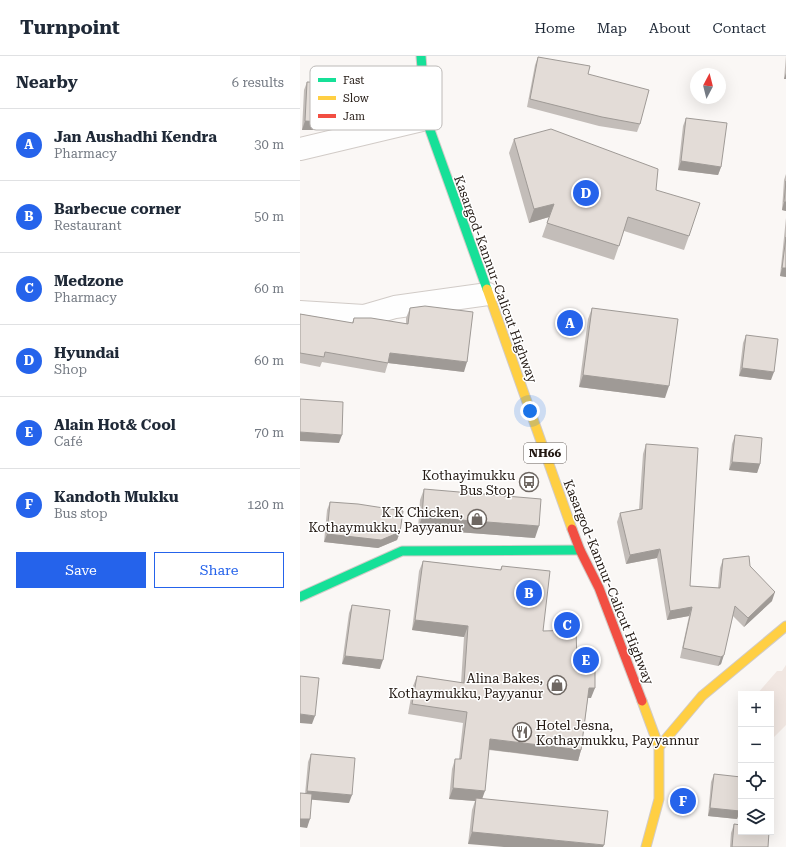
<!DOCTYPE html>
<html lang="en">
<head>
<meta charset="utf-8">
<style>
	body { margin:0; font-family:"Roboto Serif",serif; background:#f6f6f7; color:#1f2937 }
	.controls { position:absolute; right:12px; bottom:12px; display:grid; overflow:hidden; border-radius:0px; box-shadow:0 4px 16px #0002 }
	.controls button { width:36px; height:36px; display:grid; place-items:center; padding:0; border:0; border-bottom:1px solid #e0e1e3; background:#fff; color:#1f2937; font:20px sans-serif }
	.compass { position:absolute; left:390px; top:12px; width:36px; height:36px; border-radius:50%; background:#fff; box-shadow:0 4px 16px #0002; rotate:7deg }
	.you { position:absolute; left:230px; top:355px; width:14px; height:14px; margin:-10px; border:3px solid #fff; border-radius:50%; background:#1a73e8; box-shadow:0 0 0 6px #1a73e833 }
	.badge { display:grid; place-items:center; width:26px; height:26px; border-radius:50%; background:#2563eb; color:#fff; font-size:13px; font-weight:700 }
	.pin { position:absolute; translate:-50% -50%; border:2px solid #fff; box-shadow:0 1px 4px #0006 }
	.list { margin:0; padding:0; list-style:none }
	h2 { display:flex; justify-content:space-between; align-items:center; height:52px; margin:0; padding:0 16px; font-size:17px }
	h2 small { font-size:13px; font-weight:400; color:#747a83 }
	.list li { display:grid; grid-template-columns:26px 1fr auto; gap:12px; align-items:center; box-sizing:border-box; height:72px; padding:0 16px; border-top:1px solid #e0e1e3 }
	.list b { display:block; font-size:15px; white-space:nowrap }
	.list p { margin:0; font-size:13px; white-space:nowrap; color:#747a83 }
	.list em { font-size:13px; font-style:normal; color:#747a83 }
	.actions { display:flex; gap:8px; padding:12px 16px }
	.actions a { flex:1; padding:9px 0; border:1px solid #2563eb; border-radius:0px; text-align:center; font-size:14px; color:#2563eb }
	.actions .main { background:#2563eb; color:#fff }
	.icon { flex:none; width:22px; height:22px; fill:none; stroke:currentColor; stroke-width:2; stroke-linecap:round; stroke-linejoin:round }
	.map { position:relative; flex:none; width:486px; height:791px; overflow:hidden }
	header { display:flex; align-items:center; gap:24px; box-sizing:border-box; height:56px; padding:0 20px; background:#fff; border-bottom:1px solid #e0e1e3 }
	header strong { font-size:19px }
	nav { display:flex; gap:22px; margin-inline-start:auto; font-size:14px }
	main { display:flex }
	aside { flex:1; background:#fff }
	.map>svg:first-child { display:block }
</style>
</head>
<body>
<header>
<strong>Turnpoint</strong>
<nav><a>Home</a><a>Map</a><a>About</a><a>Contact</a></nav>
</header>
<main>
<aside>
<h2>Nearby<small>6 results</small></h2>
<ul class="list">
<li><span class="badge">A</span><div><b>Jan Aushadhi Kendra</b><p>Pharmacy</p></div><em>30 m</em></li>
<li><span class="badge">B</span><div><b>Barbecue corner</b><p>Restaurant</p></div><em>50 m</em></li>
<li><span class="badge">C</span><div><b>Medzone</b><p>Pharmacy</p></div><em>60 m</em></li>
<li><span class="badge">D</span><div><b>Hyundai</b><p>Shop</p></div><em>60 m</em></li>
<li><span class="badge">E</span><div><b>Alain Hot&amp; Cool</b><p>Café</p></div><em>70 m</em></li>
<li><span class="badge">F</span><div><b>Kandoth Mukku</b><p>Bus stop</p></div><em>120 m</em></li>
</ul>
<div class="actions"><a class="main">Save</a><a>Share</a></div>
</aside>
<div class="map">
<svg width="486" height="791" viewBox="0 0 486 791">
	<rect width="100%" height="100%" fill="#faf7f5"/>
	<!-- built -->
	<path fill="#f1e7e2" d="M486,609V669L471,684V638H457L477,615H482Z"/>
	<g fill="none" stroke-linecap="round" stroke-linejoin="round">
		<!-- street casing -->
		<g stroke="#d1cbc7" stroke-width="24">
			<path id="street" d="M0,93L126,63
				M0,256L64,260L95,251L188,238"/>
		</g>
		<!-- fast casing -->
		<g stroke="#d1cbc7" stroke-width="11">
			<path id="fast" d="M121,0L126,63L187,233
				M0,541L102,495L280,494"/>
		</g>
		<!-- slow casing -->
		<g stroke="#d1cbc7" stroke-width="11">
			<path id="slow" d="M187,233L272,473
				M342,645L359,691V743L346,791
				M359,691L402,640L486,570"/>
		</g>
		<!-- jam casing -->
		<g stroke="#d1cbc7" stroke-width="11">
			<path id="jam" d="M272,473L280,494L299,532L342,645"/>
		</g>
		<!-- street -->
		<use href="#street" stroke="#fefefe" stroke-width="22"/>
		<!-- fast -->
		<use href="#fast" stroke="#16e098" stroke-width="9"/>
		<!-- slow -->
		<use href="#slow" stroke="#ffcf43" stroke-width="9"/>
		<!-- jam -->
		<use href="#jam" stroke="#f24e42" stroke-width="9"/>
	</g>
	<!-- wall -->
	<path fill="#c3bdb9" d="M486,0V23H484Z
		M238,1L288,18L340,68L337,76L299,70L227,51L235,9Z
		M7,26L39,71L24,74H2L4,34Z
		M386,62L421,111L418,119L378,114L383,70Z
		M214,83L356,134L389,180L384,194L324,175L314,204L242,181L249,161L229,167L209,97Z
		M486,118V155L482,154L484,124Z
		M486,162V221L480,220Z
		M110,252L164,316L88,307L85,317L22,306L20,311L0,307V258L52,267L54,262L106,268V262Z
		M292,252L365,342L279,331L288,263Z
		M446,279L471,324L439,320L443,287Z
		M435,379L460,408L457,417L429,414L432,388Z
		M346,388L390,530L418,532L420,512L423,503L450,510L472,545L444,571L433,560L421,608L418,610L380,602L389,560L367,564L357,502L326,508L317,466L320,457L339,453L343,398Z
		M124,433L235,482L118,473L120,444Z
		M30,446L100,476L97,484L78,492L24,486L27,454Z
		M123,505L200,514L202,510L243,575L277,606L291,642H288L281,694L278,705L189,694L182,743L308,755L168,788L172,754L175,745L149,743L152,713L155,703H159L163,667L108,658L113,630L117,620L161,627L164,581L112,574L119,515Z
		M52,549L80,613L42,608L49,557Z
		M11,698L49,747L12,743L7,772L5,738L8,706Z
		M414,718L440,755L437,763L408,760L411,726Z
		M434,768L468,791H430L431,777Z"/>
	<!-- shaded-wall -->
	<path fill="#9f9a96" d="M486,17V23H484Z
		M42,63L39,71L24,74H2L5,65Z
		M381,105L421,111L418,119L378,114Z
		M484,146H486V155L482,154Z
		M254,148L249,161L229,167L234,153Z
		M482,212H486V221L480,220Z
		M90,297L167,306L164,316L88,307Z
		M442,312L474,316L471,324L439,320Z
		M283,319L369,330L365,342L279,331Z
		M0,376L42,379L39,387L0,385Z
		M432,406L460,408L457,417L429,414Z
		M122,461L239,470L235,482L118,473Z
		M100,476L97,484L78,492L24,486L27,478Z
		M360,493L357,502L326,508L330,499Z
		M475,536L472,545L444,571L448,562Z
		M392,551L389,560L367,564L370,555Z
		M115,564L168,570L164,581L112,574Z
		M424,599L421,608L418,610L421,601Z
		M45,600L83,604L80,613L42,608Z
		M289,632H295L291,642H285Z
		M0,658L15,660L12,668L0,667Z
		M190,683L281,694L278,705L186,693Z
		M153,732L185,735L181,746L176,742L175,745L149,743Z
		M7,735L52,739L49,747L4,743Z
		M410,752L440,755L437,763L408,760Z
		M0,763H10L7,772L0,771Z
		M172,776L304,789L303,791H204L168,788Z"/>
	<!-- building -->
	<path fill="#e3dcd7" stroke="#9f9a96" d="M238,1L290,10L288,18L349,34L340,68L302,61L230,43Z
		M7,26L43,27L42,63L27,66L5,65Z
		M386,62L427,67L421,111L381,105Z
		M251,73L358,113L356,134L400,147L389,180L328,161L319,190L247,167L254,148L234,153L214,83Z
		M486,125V146H484Z
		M486,181V212H482Z
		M125,250L173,256L167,306L90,297L88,307L25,296L24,301L0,297V258L53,267L54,262H71L108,268L110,252Z
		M292,252L378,263L369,330L283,319Z
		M446,279L478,283L474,316L442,312Z
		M0,343L43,346L42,379L0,376Z
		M435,379L462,382L460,408L432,406Z
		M346,388L398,392L390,530L420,532L423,503L449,500L450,510L475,536L448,562L435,550L424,599L421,601L383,592L392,551L370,555L360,493L330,499L320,457L342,453Z
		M124,433L241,443L239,470L122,461Z
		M30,446L58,448L103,455L100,476L81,484L27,478Z
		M123,505L201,514L202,510L250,515L243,575L276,574L277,606H295V632H289L281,694L190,683L185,735L153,732L155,703H161L167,656L112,648L117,620L164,627L168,570L115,564Z
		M52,549L90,554L83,604L45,600Z
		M0,620L19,622L15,660L0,658Z
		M11,698L55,702L52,739L7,735Z
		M414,718L441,721V741L440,755L410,752Z
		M0,737L12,738L10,763H0Z
		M176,742L308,755L304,789L172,776Z
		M434,768L441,769V776H469L468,791H432Z"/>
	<!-- icons -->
	<defs>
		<g id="bus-ring" transform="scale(1)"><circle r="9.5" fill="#fff" stroke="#6e6762" stroke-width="1.5"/><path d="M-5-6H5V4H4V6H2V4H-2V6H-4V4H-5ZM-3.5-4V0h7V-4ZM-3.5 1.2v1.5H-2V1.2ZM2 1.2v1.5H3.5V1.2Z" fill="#6e6762"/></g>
		<g id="shop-ring" transform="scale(1)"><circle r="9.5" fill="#fff" stroke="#6e6762" stroke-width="1.5"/><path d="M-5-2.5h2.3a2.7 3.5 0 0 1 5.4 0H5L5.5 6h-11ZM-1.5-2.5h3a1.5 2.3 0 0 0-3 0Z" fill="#6e6762"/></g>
		<g id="restaurant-ring" transform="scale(1)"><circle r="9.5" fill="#fff" stroke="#6e6762" stroke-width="1.5"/><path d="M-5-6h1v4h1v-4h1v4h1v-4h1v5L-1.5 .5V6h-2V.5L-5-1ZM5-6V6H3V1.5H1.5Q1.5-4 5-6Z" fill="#6e6762"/></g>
	</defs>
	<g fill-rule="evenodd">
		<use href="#bus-ring" x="229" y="426"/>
		<use href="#shop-ring" x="177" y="463"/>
		<use href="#shop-ring" x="257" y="629"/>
		<use href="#restaurant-ring" x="222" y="676"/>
	</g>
	<g text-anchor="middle" stroke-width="3" stroke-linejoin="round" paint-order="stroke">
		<!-- shield labels -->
		<rect fill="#fff" stroke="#655e5a" stroke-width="1" x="224" y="387" width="42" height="20" rx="3"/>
		<g font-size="12" font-weight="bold" fill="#231913">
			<text x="245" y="401">NH66</text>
		</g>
		<!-- street labels -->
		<g font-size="13" fill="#231913" stroke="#fff">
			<text transform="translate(196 223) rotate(70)" y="5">Kasargod-Kannur-Calicut Highway</text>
			<text transform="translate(309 526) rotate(68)" y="5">Kasargod-Kannur-Calicut Highway</text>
		</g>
		<!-- poi labels -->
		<g font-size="13" fill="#231913" stroke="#fff" text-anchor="end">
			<text x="215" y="424">Kothayimukku<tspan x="215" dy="15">Bus Stop</tspan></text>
			<text x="163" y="461">K K Chicken,<tspan x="163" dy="15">Kothaymukku, Payyanur</tspan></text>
			<text x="243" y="627">Alina Bakes,<tspan x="243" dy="15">Kothaymukku, Payyanur</tspan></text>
			<text x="236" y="674" text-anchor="start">Hotel Jesna,<tspan x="236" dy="15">Kothaymukku, Payyannur</tspan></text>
		</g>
	</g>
	<!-- legend -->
	<rect x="10" y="10" width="132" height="64" rx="6" fill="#fff" stroke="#bdbab8" stroke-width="1"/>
	<rect x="18" y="22" width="18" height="4" fill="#16e098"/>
	<rect x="18" y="40" width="18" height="4" fill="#ffcf43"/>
	<rect x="18" y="58" width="18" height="4" fill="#f24e42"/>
	<g font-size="11" fill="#231913">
		<text x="43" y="28">Fast</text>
		<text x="43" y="46">Slow</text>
		<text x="43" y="64">Jam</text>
	</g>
</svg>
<div class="controls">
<button>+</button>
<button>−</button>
<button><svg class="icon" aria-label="locate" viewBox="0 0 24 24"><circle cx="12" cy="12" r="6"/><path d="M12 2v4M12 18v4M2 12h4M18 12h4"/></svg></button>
<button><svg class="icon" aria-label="layers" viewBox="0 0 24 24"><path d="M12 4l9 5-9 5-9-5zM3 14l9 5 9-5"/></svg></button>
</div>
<svg class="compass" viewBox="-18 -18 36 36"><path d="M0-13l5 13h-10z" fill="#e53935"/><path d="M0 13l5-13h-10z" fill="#747a83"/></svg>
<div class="you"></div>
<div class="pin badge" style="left:270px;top:267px">A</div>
<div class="pin badge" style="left:229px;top:537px">B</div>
<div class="pin badge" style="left:267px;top:569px">C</div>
<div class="pin badge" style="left:286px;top:137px">D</div>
<div class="pin badge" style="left:286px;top:604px">E</div>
<div class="pin badge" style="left:383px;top:745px">F</div>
</div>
</main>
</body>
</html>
